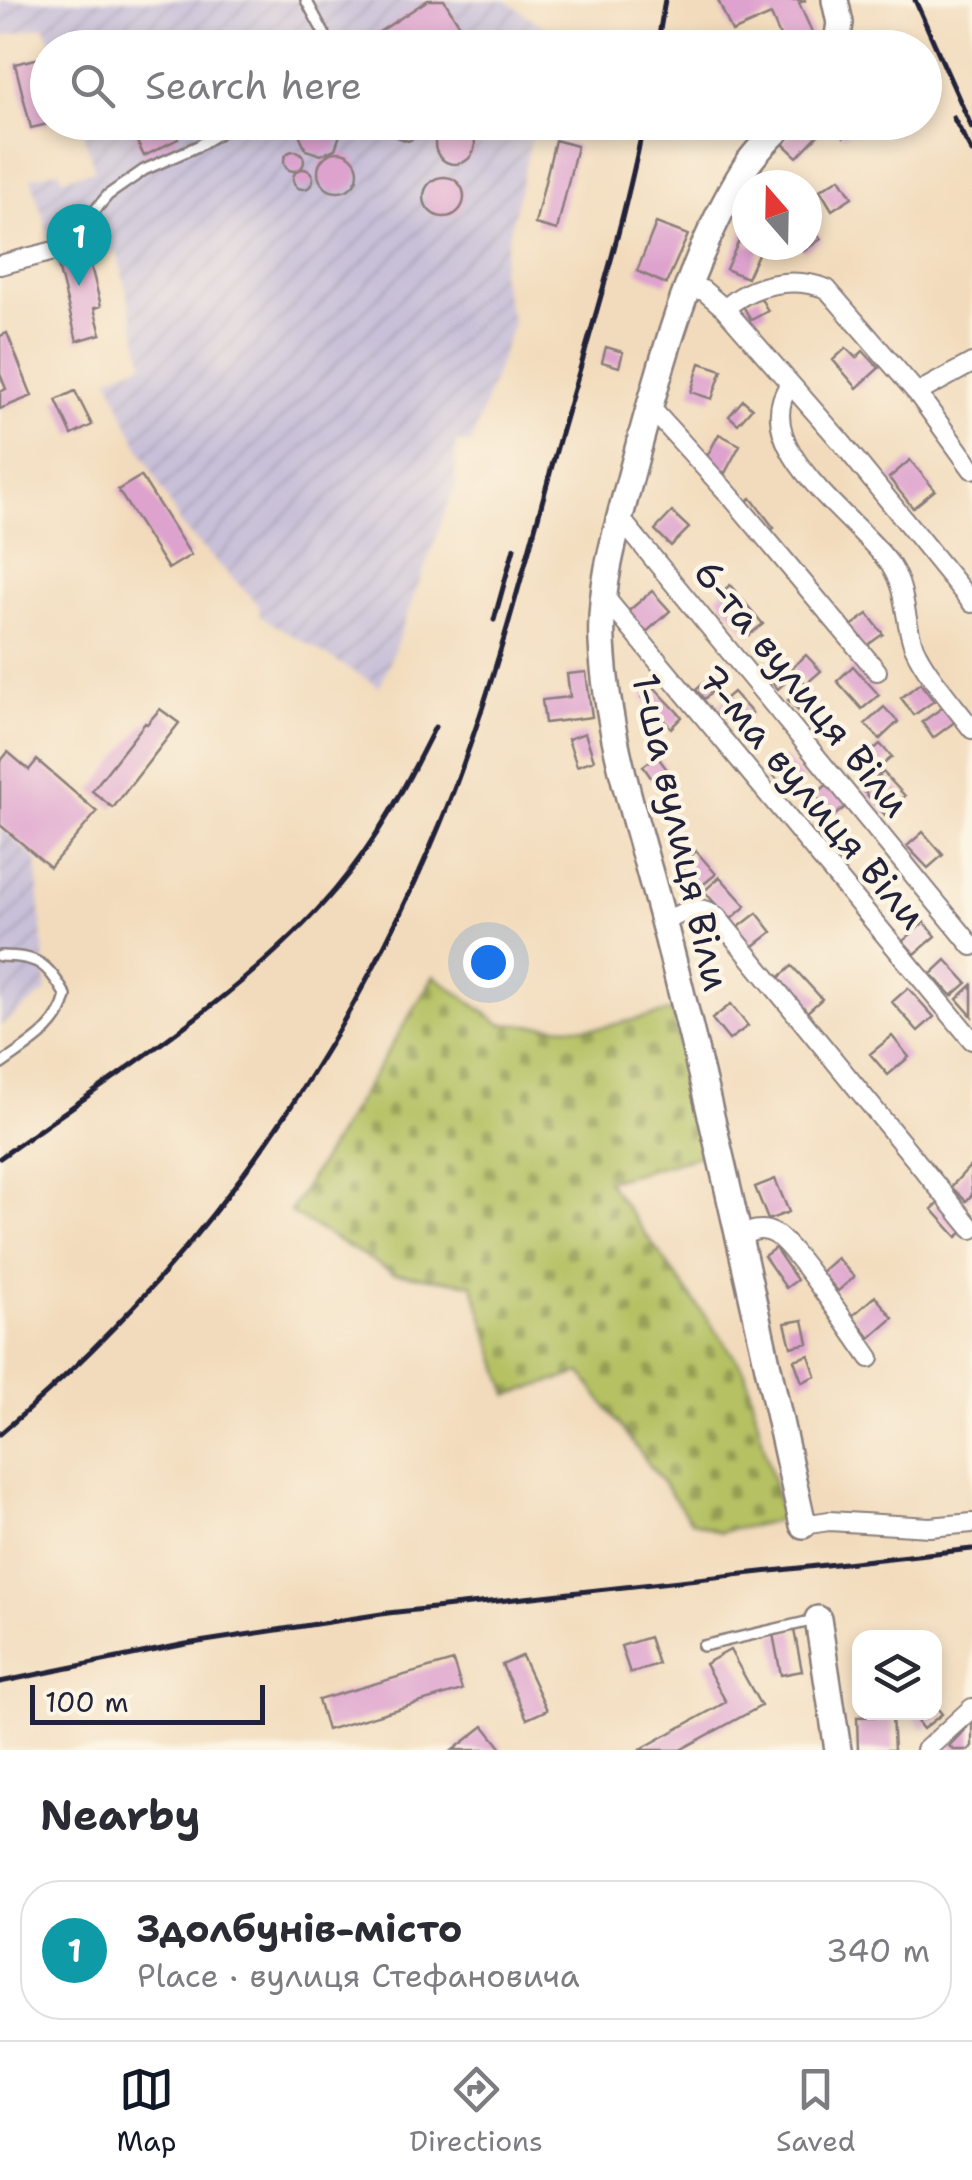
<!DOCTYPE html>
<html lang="en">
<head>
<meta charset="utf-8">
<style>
	body { margin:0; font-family:"Shantell Sans",sans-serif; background:#f2f2f3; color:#2b2b33 }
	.controls { position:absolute; right:30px; bottom:30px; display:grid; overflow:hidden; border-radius:20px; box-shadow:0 5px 15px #0003 }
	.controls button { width:90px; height:90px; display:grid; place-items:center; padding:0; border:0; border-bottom:2px solid #e1e1e2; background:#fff; color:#2b2b33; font:50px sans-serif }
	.compass { position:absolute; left:732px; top:170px; width:90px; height:90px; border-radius:50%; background:#fff; box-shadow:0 5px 15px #0003; rotate:340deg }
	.scale { position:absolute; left:30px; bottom:25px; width:235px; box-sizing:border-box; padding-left:10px; border:5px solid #22223b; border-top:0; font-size:28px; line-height:35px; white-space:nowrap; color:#22223b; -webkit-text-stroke:8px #fcf5e5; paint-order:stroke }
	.you { position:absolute; left:488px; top:962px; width:35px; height:35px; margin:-25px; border:8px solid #fff; border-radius:50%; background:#1a73e8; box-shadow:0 0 0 15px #1a73e833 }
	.badge { display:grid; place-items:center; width:65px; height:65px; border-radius:50%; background:#111827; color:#fff; font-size:32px; font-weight:700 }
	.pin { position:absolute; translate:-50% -82px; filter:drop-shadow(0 2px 5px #0008) }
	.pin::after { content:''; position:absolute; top:52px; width:35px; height:30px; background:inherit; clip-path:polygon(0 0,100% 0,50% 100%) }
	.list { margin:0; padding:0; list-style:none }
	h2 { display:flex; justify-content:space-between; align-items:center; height:130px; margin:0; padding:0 40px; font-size:42px }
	h2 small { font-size:32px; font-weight:400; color:#7c7c81 }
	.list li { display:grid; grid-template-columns:65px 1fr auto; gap:30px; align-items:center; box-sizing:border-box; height:140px; margin:0 20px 20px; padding:0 20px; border:2px solid #e1e1e2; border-radius:40px }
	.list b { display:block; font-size:38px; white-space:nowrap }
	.list p { margin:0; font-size:32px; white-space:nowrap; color:#7c7c81 }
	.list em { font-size:32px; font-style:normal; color:#7c7c81 }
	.icon { flex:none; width:55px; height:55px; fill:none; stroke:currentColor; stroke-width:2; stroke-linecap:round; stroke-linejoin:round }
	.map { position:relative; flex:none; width:972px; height:1750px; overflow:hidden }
	.search { position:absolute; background:#fff; box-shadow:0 5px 15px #0003; left:30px; right:30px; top:30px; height:110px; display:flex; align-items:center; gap:25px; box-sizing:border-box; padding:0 35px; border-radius:55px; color:#7c7c81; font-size:38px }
	.sheet { height:290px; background:#fff }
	nav { display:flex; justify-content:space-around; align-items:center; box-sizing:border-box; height:140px; border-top:2px solid #e1e1e2; background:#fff; font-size:28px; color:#7c7c81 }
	nav a { display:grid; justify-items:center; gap:5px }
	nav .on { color:#111827 }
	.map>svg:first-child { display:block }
</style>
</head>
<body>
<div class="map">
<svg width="972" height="1750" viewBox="0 0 972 1750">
	<defs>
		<pattern id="industrial-furrows" width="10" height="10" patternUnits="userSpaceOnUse" patternTransform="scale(2.5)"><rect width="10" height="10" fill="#c8bfd8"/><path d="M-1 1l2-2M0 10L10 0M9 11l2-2" fill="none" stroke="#aca4ba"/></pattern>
		<pattern id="cemetery-stones" width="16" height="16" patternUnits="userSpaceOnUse" patternTransform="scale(2.5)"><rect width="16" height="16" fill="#b5c163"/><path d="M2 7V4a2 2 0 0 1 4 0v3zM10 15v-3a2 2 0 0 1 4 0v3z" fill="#939c53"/></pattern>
	</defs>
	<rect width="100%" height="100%" fill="#fcf5e5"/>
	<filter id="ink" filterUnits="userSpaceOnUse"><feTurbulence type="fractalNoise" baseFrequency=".01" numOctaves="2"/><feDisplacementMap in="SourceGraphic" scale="20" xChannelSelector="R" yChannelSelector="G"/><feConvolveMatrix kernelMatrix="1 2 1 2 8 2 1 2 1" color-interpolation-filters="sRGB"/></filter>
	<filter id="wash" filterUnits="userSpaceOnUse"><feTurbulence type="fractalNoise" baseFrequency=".0048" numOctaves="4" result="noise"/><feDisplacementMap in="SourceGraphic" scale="40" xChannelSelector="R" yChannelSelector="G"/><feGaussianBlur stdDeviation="2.25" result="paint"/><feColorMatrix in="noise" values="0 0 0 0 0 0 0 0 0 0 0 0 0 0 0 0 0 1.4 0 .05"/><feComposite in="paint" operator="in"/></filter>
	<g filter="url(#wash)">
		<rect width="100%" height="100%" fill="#f2dbbc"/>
		<!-- industrial -->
		<path fill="url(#industrial-furrows)" d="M0,0H505L556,35L553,48L54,47L44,26L0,37Z
			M80,123H535L500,273L513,323L471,444L455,442L456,484L380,687L260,616L258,604L182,527L129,427L109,377L144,363L117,252L58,266L31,178L59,170L62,178L95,170Z
			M0,827L36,860L47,991L0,1026Z"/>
		<!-- cemetery -->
		<path fill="url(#cemetery-stones)" stroke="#6c724f" stroke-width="2.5" d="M434,976L501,1024L599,1028L672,1011L705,1154L607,1181L745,1371L783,1520L720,1532L691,1521L581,1373L508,1395L472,1284L393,1273L290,1212Z"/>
		<g id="blocks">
			<!-- building -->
			<path fill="#dea2ce" d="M428,0H444L464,32L441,48H376L370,38Z
				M718,0H806L799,3L819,48H785L771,15L732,32Z
				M495,29L532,32L531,48H493Z
				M48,56V124L31,128L15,64Z
				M140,122H149L153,132L170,123L178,139L144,156L130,127Z
				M305,122H335L340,135L335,149L321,155L306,150L300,136Z
				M388,122H427L422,135L408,141L394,136Z
				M802,122L818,135L797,157L782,143Z
				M831,122H860L844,137Z
				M435 144a20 20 0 1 1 40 0a20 20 0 1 1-40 0Z
				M555,140L577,146L557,230L535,224Z
				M284 161a10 10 0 1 1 20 0a10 10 0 1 1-20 0Z
				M318 172a20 20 0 1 1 40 0a20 20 0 1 1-40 0Z
				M293 179a10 10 0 1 1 20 0a10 10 0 1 1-20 0Z
				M424 197a20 20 0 1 1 40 0a20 20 0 1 1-40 0Z
				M840,178L852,197L832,210L820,190Z
				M807,220L821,239L804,251L800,245H807Z
				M656,223L688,235L666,284L637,271Z
				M744,230L747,231V245H762L747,278L726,269Z
				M89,258L101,306L94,308L101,334L77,341L58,266Z
				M759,295L768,311L751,320L742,304Z
				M7,333L32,396L0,409V392L6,389L0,374V336Z
				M606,347L623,352L619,367L602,362Z
				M846,348L856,358L863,351L879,368L857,388L833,360Z
				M700,363L722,370L712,399L691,392Z
				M75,391L92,425L72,435L56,400Z
				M743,400L752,408L738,424L729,416Z
				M719,434L740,445L725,473L704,462Z
				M910,460L935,490L913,508L889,478Z
				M141,476L191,555L168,569L118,490Z
				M751,498L774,528L764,535L742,505Z
				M672,512L689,528L671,546L655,530Z
				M730,585L763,624L749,635L717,596Z
				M652,591L670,611L643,635L625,614Z
				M868,614L883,634L862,649L847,629Z
				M806,655L821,671L806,684L792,668Z
				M775,659L791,677L778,689L762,671Z
				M853,666L879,695L862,709L837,681Z
				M718,670L726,680L704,699L696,690Z
				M586,672L592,717L545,723L542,700L570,697L567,674Z
				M920,683L934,701L914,715L901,698Z
				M653,686L682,717L671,728L642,697Z
				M803,687L818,704L804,717L788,700Z
				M733,692L752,713L738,725L719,704Z
				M949,703L960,718L933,738L922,722Z
				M884,707L898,722L880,739L865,724Z
				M160,709L179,723L113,808L92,791L145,723L147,724Z
				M585,733L594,760L577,766L568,739Z
				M880,744L892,757L865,780L854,767Z
				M8,752L29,770L37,760L97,812L50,867L0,825V762Z
				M657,756L671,775L656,785L643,766Z
				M784,757L805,781L790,794L769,770Z
				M883,772L905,796L885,815L863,790Z
				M831,781L850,803L834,816L815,795Z
				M923,832L943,855L928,868L907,846Z
				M696,851L716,874L700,887L681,865Z
				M720,877L746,906L730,920L704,891Z
				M757,913L772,932L750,949L735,930Z
				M924,922L936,936L915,954L903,941Z
				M946,960L967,983L952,996L931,974Z
				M792,966L822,999L805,1014L775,981Z
				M972,985V1016L957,999Z
				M908,988L934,1017L918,1031L892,1002Z
				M731,1004L748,1026L729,1040L712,1019Z
				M892,1036L909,1057L888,1075L870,1054Z
				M970,1166L972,1195L966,1201L951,1187Z
				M775,1179L789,1212L768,1220L755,1187Z
				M941,1201L967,1229L957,1237L932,1209Z
				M775,1248L797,1280L786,1288L764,1256Z
				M837,1258L854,1277L838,1291L821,1272Z
				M875,1296L893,1318L870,1338L852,1316Z
				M803,1320L808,1343L791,1347L785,1323Z
				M809,1355L816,1376L802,1382L794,1360Z
				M794,1630L802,1671L781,1675L773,1634Z
				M649,1637L658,1664L630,1673L621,1646Z
				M730,1650L761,1706L680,1750H639L726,1702L705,1664Z
				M522,1656L547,1710L527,1719L502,1665Z
				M453,1661L462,1690L327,1730L318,1700Z
				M934,1704L942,1714L923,1729L912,1715L934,1712Z
				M892,1716L894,1750H858L857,1717Z
				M972,1722V1746L969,1750H954L949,1746Z
				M484,1726L503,1750H453Z"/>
		</g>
	</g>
	<g filter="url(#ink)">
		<use href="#blocks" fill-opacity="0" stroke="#8a7e7c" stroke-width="2.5"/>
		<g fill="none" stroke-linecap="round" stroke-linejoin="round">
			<!-- lane casing -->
			<g stroke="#8a7e7c" stroke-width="14">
				<path id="lane" d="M306,0L332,48
					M62,249L108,195L144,170L198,146L237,122
					M0,956C38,956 47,963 66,996C58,1030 27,1045 0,1065
					M703,1646L815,1620"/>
			</g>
			<!-- street casing -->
			<g stroke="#8a7e7c" stroke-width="22">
				<path id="street" d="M0,265L62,249
					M688,290H703L725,309L842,443L972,603
					M725,309C752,283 793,276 827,289L917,393L972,469
					M790,384C745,448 862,521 891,566C907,591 904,621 914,647C925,673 955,706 972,729
					M917,393L972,363
					M650,407L733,499L877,671
					M620,518L972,946
					M603,595L972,1040
					M663,922C683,913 698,901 717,917L972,1229
					M738,1238C751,1231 761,1226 775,1234C796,1247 852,1333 870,1358
					M803,1525L829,1521L930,1527L972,1523
					M926,1750L972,1708"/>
			</g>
			<!-- secondary casing -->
			<g stroke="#8a7e7c" stroke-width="30">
				<path id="secondary" d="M835,0L840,23L836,48
					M785,122C772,137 755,151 745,168C688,258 657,377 630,479C616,532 599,587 602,642C607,744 642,838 667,936C717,1131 759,1328 803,1525
					M818,1619L838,1750"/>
			</g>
			<!-- lane -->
			<use href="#lane" stroke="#fff" stroke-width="9"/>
			<!-- street -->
			<use href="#street" stroke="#fff" stroke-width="18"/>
			<!-- secondary -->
			<use href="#secondary" stroke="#fff" stroke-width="25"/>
			<!-- rail -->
			<path stroke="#22223b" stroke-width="5" d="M915,0L972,128
				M657,48L665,0
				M953,117L972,152
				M494,620L514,548
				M0,1158C109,1079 248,993 335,890C377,841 406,785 435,727
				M0,1434C205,1261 356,1041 453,792C495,681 525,565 556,451C587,343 622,233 644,122
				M0,1682L186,1644L388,1613L972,1549"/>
		</g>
	</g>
	<g text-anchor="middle" stroke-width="9" stroke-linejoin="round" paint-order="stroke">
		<!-- street labels -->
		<g font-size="38" fill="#22223b" stroke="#fcf5e5">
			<text transform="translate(802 688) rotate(51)" y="13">6-та вулиця Віли</text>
			<text transform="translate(812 797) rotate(50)" y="13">7-ма вулиця Віли</text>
			<text transform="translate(681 832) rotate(77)" y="13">1-ша вулиця Віли</text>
		</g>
	</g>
</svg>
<div class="controls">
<button><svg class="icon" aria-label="layers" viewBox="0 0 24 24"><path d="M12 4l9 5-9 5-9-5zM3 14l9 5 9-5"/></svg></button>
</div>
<svg class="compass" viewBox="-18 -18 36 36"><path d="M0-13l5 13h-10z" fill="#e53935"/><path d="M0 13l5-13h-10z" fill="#7c7c81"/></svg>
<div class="scale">100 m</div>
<div class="you"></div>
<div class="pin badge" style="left:79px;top:286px;background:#0f9aa8">1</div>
<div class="search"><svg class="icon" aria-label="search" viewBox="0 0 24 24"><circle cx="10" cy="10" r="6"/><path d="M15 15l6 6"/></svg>Search here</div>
</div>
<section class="sheet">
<h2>Nearby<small></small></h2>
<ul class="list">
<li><span class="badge" style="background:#0f9aa8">1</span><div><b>Здолбунів-місто</b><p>Place · вулиця Стефановича</p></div><em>340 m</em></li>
</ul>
</section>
<nav>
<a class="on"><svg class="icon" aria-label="map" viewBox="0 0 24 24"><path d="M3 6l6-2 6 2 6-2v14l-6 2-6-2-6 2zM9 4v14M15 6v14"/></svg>Map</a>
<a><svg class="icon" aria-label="directions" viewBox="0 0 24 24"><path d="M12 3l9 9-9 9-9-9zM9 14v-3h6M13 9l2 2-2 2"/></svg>Directions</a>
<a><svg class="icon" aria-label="saved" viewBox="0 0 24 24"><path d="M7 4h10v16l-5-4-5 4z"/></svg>Saved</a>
</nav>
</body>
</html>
